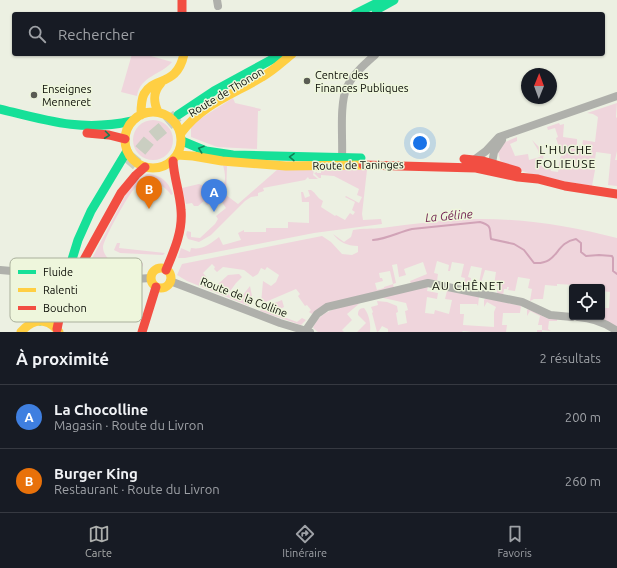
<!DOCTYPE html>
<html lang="fr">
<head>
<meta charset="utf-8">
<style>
	body { margin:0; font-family:Ubuntu,sans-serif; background:#20242c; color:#f1f3f6 }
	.controls { position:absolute; right:12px; bottom:12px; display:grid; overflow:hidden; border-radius:4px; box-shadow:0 1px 3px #0004 }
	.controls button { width:36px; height:36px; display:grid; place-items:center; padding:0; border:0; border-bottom:1px solid #363941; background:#171b24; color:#f1f3f6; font:20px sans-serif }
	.compass { position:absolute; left:521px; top:68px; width:36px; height:36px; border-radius:50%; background:#171b24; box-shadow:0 1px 3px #0004; rotate:1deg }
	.you { position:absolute; left:420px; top:143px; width:14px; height:14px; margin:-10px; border:3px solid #fff; border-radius:50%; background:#1a73e8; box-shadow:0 0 0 6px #1a73e833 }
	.badge { display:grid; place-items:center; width:26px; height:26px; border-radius:50%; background:#adafad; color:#fff; font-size:13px; font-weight:700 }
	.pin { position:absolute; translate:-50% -33px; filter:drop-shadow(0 1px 2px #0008) }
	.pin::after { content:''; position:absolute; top:21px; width:14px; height:12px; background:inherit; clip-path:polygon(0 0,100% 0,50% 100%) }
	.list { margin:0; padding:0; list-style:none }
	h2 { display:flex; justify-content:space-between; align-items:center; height:52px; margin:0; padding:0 16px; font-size:17px }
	h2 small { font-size:13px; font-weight:400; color:#9ea1a6 }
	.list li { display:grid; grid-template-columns:26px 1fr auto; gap:12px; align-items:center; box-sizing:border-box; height:64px; padding:0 16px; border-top:1px solid #363941 }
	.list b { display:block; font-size:15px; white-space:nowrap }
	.list p { margin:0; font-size:13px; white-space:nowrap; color:#9ea1a6 }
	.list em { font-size:13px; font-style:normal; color:#9ea1a6 }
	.icon { flex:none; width:22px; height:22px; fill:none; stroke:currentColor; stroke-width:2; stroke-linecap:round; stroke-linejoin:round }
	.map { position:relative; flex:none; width:617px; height:332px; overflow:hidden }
	.search { position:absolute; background:#171b24; box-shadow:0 1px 3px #0004; left:12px; right:12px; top:12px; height:44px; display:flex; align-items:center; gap:10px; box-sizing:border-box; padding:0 14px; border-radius:4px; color:#9ea1a6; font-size:15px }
	.sheet { height:180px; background:#171b24 }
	nav { display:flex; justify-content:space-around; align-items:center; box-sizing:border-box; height:56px; border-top:1px solid #363941; background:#171b24; font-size:11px; color:#9ea1a6 }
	nav a { display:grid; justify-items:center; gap:2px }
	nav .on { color:#adafad }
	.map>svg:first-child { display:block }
</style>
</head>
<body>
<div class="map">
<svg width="617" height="332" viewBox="0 0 617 332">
	<rect width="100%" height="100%" fill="#ecf0e2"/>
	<!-- green -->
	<path fill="#efd5dc" d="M132,54H144L172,62C160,76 141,75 137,96L121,92Z
		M233,98L235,103L261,109L260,111H258L257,149L217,147L191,137V128L195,122Z
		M617,103L616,117L617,118V151L615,160H617V186L608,185L611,154L596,152L594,168L595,170L592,186C565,181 521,176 500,160L498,152L503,143L517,137V141L510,144L515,156L528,154L529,160L540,157L538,150L532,140L544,152L542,167L550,168L551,171L558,172L561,154L556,138L558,137L555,128L548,130L547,127L559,123L560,125L564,124L563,137L577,139V145L582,146L583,140L595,142L598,117L593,114L587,113Z
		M133 140a20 20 0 1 1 40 0a20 20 0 1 1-40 0Z
		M223,165L227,166L226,195L238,204L278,169L314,170L313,175L318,179H309L308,177L305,180L263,188L264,191L258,193V196L251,197L245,201L211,235L199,242L188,239L186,235L187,231L191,232V237L200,238L215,224L218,219L216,216L226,208L221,201L215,206L211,203L207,205L204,201L198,206H194L192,203L186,204L182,188L199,184L217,192C227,185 226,176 223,165Z
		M321,170H367L362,214L363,220L381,219L382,224L314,233L185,258H178L181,248L190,252L191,248C203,250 210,244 219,237L223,245L241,240L238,233L244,230V232H266V228H288V222L309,223V202H302L301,192H303L305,198L310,196L308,190H311C317,194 316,197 323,201L321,207L335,216L336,215L345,220L350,213L353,215L355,212L352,210L355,202L345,197L346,196L359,203L362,197L357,195L359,189L334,176L321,175V178H319L314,173L317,172V173H321Z
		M147,174C161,175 168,181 173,194L171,195C167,188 160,186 156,180L153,182L151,180L149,181L147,179L145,180L144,178L141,180L143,184C141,185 137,186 135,188C129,193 103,240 103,247C103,252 106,257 110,260C118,266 134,263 143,263V266L137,271L111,264L101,260L89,264L131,185Z
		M473,219C522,218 570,226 617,238V327L599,317H602V308H609L610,292L602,291V287L585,286L584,287H576V285L557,284V286L545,285L543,299H534L530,301L532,289L528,288L530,279L518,277L515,291L508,290L509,287H507V289H504L503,296L497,294L498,286L494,285L496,272L485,270L481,283H479L482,268L471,266L468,277L471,278L470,288L463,287L465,278L461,277L464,264L452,262L450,271H448L449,265L437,261L434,273L438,274L437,281L411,284L410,281L427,274L423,262L404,269L406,275L399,277L397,264L392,265L396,283L393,284L390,271L379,273L380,278H382L383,281L375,283L377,290L384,288V287L393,284L394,288L315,311L312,314L309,312L311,310L307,305L305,306L298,296L300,294L296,289L261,304L263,281L271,286L276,282L279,275L267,267L265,270L261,268L258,274L253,277L244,270L223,267L217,272L214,269L215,267L212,264L203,273L209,280L207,282L213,289L215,287L218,290L219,289L216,286L228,275L239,274L242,277L236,283L228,294L239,300L250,286L252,296L249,306L187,281L177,275L182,264L322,236L331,242L342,254L352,255L358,252V246C347,246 339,242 333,234L344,242L351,237L353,230C363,228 372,229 382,228C412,224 442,220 473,219Z
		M117,243H120L119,248L165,253L163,255L120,253L114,250Z
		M428,286L427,291L438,293L437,299L427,297L425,313L434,314L435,310L449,314L452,300L445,299L447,291L479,297L478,306L477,304H460V314H464L463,325L494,327V312L496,307L487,302L484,307V300L486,298L521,306L520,313H503L502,325H507L506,332H472L463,331L462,332H388V329L382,326L379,331L377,332L372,313L373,312L371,307L378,305L377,301L387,302L397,306L398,312L396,313L398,325L407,323L405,311L408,310L406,303L379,297Z
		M282,300L284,307L280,309L281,316L297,322L302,318L306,320L301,325L260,311L262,308Z
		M360,303L347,314L352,320L342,330L344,332H318L313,328C320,309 342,307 360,303Z
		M364,308C369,314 371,324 370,332H357L366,323L358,315C358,311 359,308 364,308Z
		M528,309L549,319H557V321H549L548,329L551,331L542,330V332H537V330H542V325H538L540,316L530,311L527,316V310Z"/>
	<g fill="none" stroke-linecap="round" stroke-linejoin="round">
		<!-- stream -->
		<path stroke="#d1a3b7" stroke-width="2" d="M373,240C387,239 399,232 412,229L480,222C493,226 489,228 491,239L514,244L524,250L534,263C559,265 554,243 576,239L581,243V252L586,256L599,255L612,256L613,258V271L617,274"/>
		<!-- primary-tunnel -->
		<path stroke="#cacec1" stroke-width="13" stroke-dasharray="13 6" stroke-linecap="butt" d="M128,165L151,138L178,115"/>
		<!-- street -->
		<path stroke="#afb0ab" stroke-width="8" d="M217,0L218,6
			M342,158C343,138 339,104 347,87C353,74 365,64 375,55
			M474,160L486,151L499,137L617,96
			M488,165L492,163L494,152L502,140
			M0,270L35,273L39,275L135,279L151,278
			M170,281L280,323L310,332
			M578,317C593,318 604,322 617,331
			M306,330L317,314L327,307L428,283L522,302L550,315L572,317"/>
		<!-- fast -->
		<path stroke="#16e098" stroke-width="9" d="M376,10L394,0
			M355,14L383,0
			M0,109C48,121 82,132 132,121
			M178,115L214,91L282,54
			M182,141L206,151L233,155L361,158
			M70,266L78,240L91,211L127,151
			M40,321L52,305L61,286"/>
		<!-- slow -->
		<path stroke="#ffcf43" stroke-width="9" d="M125 140a28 28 0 1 1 56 0a28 28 0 1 1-56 0Z
			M158,112C153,101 153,92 161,83
			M141,115C141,108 141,100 144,94C154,76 177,87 184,54
			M181,133C203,104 232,95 262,77C273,71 282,62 292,54
			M177,155L193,156L222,161L286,166L363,165
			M151 278a10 10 0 1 1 20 0a10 10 0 1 1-20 0Z
			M21,332C33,318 47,317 59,332"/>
		<!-- jam -->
		<path stroke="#f24e42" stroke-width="9" d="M182,0V14
			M87,133L109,135L125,139
			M464,159L483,161L517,171
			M363,165L476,168L518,177L538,179L565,186L617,194
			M80,267L121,193L136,175L145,167
			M166,270C174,251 183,231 181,210C180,193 174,178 173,161
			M57,329L61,310L70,287
			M142,332L156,287"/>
		<!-- jam-bridge -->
		<path stroke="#f24e42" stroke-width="9" d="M61,286L70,266"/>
	</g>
	<!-- one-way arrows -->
	<defs><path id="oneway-chevron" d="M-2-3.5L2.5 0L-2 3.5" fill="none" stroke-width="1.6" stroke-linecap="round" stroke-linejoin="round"/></defs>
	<g stroke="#118156">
		<use href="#oneway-chevron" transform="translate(107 135) rotate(7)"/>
		<use href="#oneway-chevron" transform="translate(201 149) rotate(-161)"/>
		<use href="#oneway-chevron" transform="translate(292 157) rotate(-179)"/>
	</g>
	<!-- markers -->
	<g fill="#5a5c53" stroke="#eef6dc" stroke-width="1.5">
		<circle cx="307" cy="81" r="4"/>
		<circle cx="34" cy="95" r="4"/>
	</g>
	<g text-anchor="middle" stroke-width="3" stroke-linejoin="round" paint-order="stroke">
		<!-- poi labels -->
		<g font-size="11" fill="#0b0d06" stroke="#eef6dc" text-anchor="start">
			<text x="315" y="79">Centre des<tspan x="315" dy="13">Finances Publiques</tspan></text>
			<text x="42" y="93">Enseignes<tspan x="42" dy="13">Menneret</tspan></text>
		</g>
		<!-- street labels -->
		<g font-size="11" fill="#0b0d06" stroke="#eef6dc">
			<text transform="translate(226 92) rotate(-31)" y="4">Route de Thonon</text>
			<text transform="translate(358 165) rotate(-1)" y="4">Route de Taninges</text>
			<text transform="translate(244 297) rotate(21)" y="4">Route de la Colline</text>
		</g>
		<!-- neighbourhood labels -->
		<g font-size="12" letter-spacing="1" fill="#0b0d06" stroke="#eef6dc">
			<text x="566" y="154">L'HUCHE<tspan x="566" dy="14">FOLIEUSE</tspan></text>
			<text x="468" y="290">AU CHÊNET</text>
		</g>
		<!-- water labels -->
		<g font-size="12" font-style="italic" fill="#722252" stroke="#eef6dc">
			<text transform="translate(449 216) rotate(-5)" y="4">La Géline</text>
		</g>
	</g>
	<!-- legend -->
	<rect x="10" y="258" width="132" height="64" rx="6" fill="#eef6dc" stroke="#aab09c" stroke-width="1"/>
	<rect x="18" y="270" width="18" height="4" fill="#16e098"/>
	<rect x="18" y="288" width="18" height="4" fill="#ffcf43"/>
	<rect x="18" y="306" width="18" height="4" fill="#f24e42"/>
	<g font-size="11" fill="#0b0d06">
		<text x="43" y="276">Fluide</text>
		<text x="43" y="294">Ralenti</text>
		<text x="43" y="312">Bouchon</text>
	</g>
</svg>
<div class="controls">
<button><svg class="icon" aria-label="locate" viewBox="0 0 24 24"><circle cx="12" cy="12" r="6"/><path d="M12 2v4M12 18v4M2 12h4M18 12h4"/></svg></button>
</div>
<svg class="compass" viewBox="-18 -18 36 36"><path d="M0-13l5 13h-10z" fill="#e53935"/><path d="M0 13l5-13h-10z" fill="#9ea1a6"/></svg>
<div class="you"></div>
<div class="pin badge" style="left:214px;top:212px;background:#3f7fe0">A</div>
<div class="pin badge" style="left:149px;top:209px;background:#e8710a">B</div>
<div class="search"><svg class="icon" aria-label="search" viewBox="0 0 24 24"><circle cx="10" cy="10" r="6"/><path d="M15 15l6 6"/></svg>Rechercher</div>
</div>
<section class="sheet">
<h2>À proximité<small>2 résultats</small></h2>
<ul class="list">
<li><span class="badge" style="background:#3f7fe0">A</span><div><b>La Chocolline</b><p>Magasin · Route du Livron</p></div><em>200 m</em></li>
<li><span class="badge" style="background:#e8710a">B</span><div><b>Burger King</b><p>Restaurant · Route du Livron</p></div><em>260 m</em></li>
</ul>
</section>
<nav>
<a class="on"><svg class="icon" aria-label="map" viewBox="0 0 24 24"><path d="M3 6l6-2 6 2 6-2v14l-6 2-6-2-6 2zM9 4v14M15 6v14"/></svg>Carte</a>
<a><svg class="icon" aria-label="directions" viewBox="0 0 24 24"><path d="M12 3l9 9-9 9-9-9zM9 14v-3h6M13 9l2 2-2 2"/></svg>Itinéraire</a>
<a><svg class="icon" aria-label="saved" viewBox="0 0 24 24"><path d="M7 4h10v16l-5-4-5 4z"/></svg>Favoris</a>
</nav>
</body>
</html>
